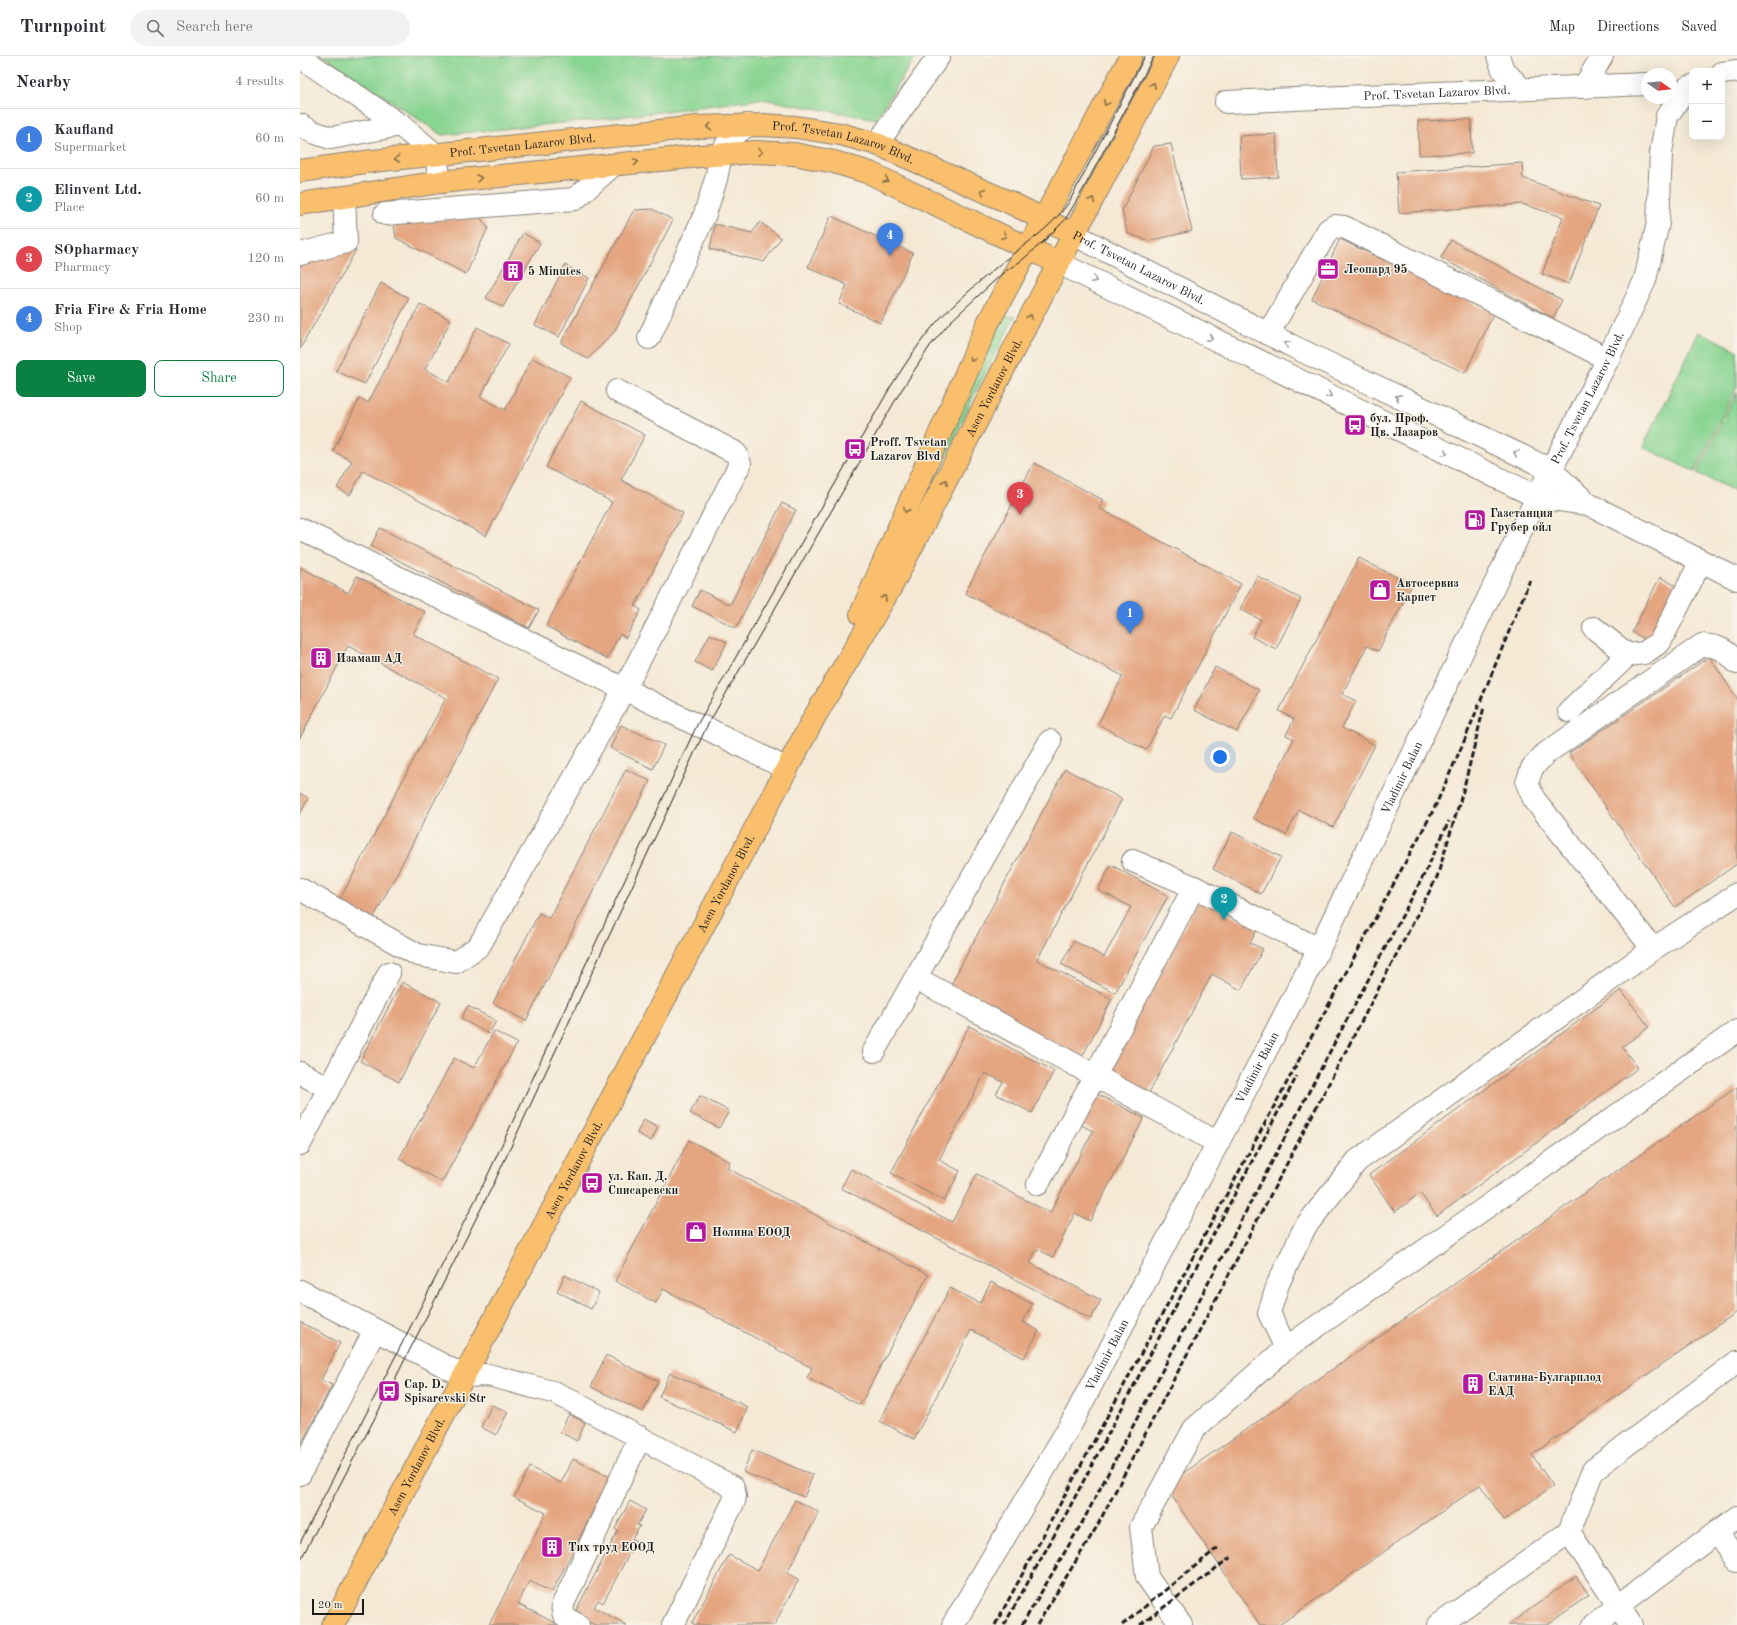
<!DOCTYPE html>
<html lang="en">
<head>
<meta charset="utf-8">
<style>
	body { margin:0; font-family:"Old Standard TT",serif; background:#f2f2f3; color:#2b2b33 }
	.controls { position:absolute; right:12px; top:12px; display:grid; overflow:hidden; border-radius:8px; box-shadow:0 4px 16px #0002 }
	.controls button { width:36px; height:36px; display:grid; place-items:center; padding:0; border:0; border-bottom:1px solid #e1e1e2; background:#fff; color:#2b2b33; font:20px sans-serif }
	.compass { position:absolute; left:1341px; top:12px; width:36px; height:36px; border-radius:50%; background:#fff; box-shadow:0 4px 16px #0002; rotate:104deg }
	.scale { position:absolute; left:12px; bottom:10px; width:52px; box-sizing:border-box; padding-left:4px; border:2px solid #1c1c1c; border-top:0; font-size:11px; line-height:14px; white-space:nowrap; color:#1c1c1c; -webkit-text-stroke:3px #f7f3e8; paint-order:stroke }
	.you { position:absolute; left:920px; top:701px; width:14px; height:14px; margin:-10px; border:3px solid #fff; border-radius:50%; background:#1a73e8; box-shadow:0 0 0 6px #1a73e833 }
	.badge { display:grid; place-items:center; width:26px; height:26px; border-radius:50%; background:#0b8043; color:#fff; font-size:13px; font-weight:700 }
	.pin { position:absolute; translate:-50% -33px; filter:drop-shadow(0 1px 2px #0008) }
	.pin::after { content:''; position:absolute; top:21px; width:14px; height:12px; background:inherit; clip-path:polygon(0 0,100% 0,50% 100%) }
	.list { margin:0; padding:0; list-style:none }
	h2 { display:flex; justify-content:space-between; align-items:center; height:52px; margin:0; padding:0 16px; font-size:17px }
	h2 small { font-size:13px; font-weight:400; color:#7c7c81 }
	.list li { display:grid; grid-template-columns:26px 1fr auto; gap:12px; align-items:center; box-sizing:border-box; height:60px; padding:0 16px; border-top:1px solid #e1e1e2 }
	.list b { display:block; font-size:15px; white-space:nowrap }
	.list p { margin:0; font-size:13px; white-space:nowrap; color:#7c7c81 }
	.list em { font-size:13px; font-style:normal; color:#7c7c81 }
	.actions { display:flex; gap:8px; padding:12px 16px }
	.actions a { flex:1; padding:9px 0; border:1px solid #0b8043; border-radius:8px; text-align:center; font-size:14px; color:#0b8043 }
	.actions .main { background:#0b8043; color:#fff }
	.icon { flex:none; width:22px; height:22px; fill:none; stroke:currentColor; stroke-width:2; stroke-linecap:round; stroke-linejoin:round }
	.map { position:relative; flex:none; width:1437px; height:1569px; overflow:hidden }
	header { display:flex; align-items:center; gap:24px; box-sizing:border-box; height:56px; padding:0 20px; background:#fff; border-bottom:1px solid #e1e1e2 }
	header strong { font-size:19px }
	nav { display:flex; gap:22px; margin-inline-start:auto; font-size:14px }
	.search { width:280px; height:36px; background:#f2f2f3; display:flex; align-items:center; gap:10px; box-sizing:border-box; padding:0 14px; border-radius:22px; color:#7c7c81; font-size:15px }
	main { display:flex }
	aside { flex:1; background:#fff }
	.map>svg:first-child { display:block }
</style>
</head>
<body>
<header>
<strong>Turnpoint</strong>
<div class="search"><svg class="icon" aria-label="search" viewBox="0 0 24 24"><circle cx="10" cy="10" r="6"/><path d="M15 15l6 6"/></svg>Search here</div>
<nav><a>Map</a><a>Directions</a><a>Saved</a></nav>
</header>
<main>
<aside>
<h2>Nearby<small>4 results</small></h2>
<ul class="list">
<li><span class="badge" style="background:#3f7fe0">1</span><div><b>Kaufland</b><p>Supermarket</p></div><em>60 m</em></li>
<li><span class="badge" style="background:#0f9aa8">2</span><div><b>Elinvent Ltd.</b><p>Place</p></div><em>60 m</em></li>
<li><span class="badge" style="background:#e0444e">3</span><div><b>SOpharmacy</b><p>Pharmacy</p></div><em>120 m</em></li>
<li><span class="badge" style="background:#3f7fe0">4</span><div><b>Fria Fire &amp; Fria Home</b><p>Shop</p></div><em>230 m</em></li>
</ul>
<div class="actions"><a class="main">Save</a><a>Share</a></div>
</aside>
<div class="map">
<svg width="1437" height="1569" viewBox="0 0 1437 1569">
	<rect width="100%" height="100%" fill="#f7f3e8"/>
	<filter id="ink" filterUnits="userSpaceOnUse"><feTurbulence type="fractalNoise" baseFrequency=".025" numOctaves="2"/><feDisplacementMap in="SourceGraphic" scale="8" xChannelSelector="R" yChannelSelector="G"/><feConvolveMatrix kernelMatrix="1 2 1 2 8 2 1 2 1" color-interpolation-filters="sRGB"/></filter>
	<filter id="wash" filterUnits="userSpaceOnUse"><feTurbulence type="fractalNoise" baseFrequency=".012" numOctaves="4" result="noise"/><feDisplacementMap in="SourceGraphic" scale="16" xChannelSelector="R" yChannelSelector="G"/><feGaussianBlur stdDeviation="0.9" result="paint"/><feColorMatrix in="noise" values="0 0 0 0 0 0 0 0 0 0 0 0 0 0 0 0 0 1.4 0 .05"/><feComposite in="paint" operator="in"/></filter>
	<g filter="url(#wash)">
		<rect width="100%" height="100%" fill="#f5e9d6"/>
		<!-- green -->
		<path fill="#88d491" stroke="#527856" d="M23,0H616L576,63L461,43L303,63L142,79Z
			M715,260L674,339L638,421L596,503L702,261Z
			M1399,276L1437,294V331L1395,416L1343,391Z
			M1437,336V436L1397,417Z"/>
		<g id="blocks">
			<!-- building -->
			<path fill="#e4a580" d="M1171,63L1172,97L1119,99L1118,65Z
				M976,78L978,121L941,123L939,80Z
				M871,88L892,175L849,185L827,177L822,154L854,90Z
				M1222,107L1223,122L1299,150L1269,228L1242,218L1263,161L1222,148L1099,157L1096,116Z
				M352,153L373,164L314,276L288,303L261,287L334,154Z
				M531,160L613,197L581,267L539,248L547,229L508,211Z
				M180,161L188,172L166,218L96,182L94,168Z
				M460,166L481,182L464,206L410,193L415,168L452,177Z
				M223,177L240,187L203,251L186,242Z
				M1040,183L1194,257L1165,317L1012,243Z
				M1151,184L1262,244L1253,262L1141,202Z
				M56,194L0,293V206Z
				M265,209L289,222L259,281L235,269Z
				M81,227L109,242L65,328L36,315Z
				M120,248L151,264L125,313L149,326L177,271L209,288L180,341L205,354L232,302L270,321L186,480L63,415L50,439L37,432L52,405L33,395L60,342L68,347Z
				M281,345L345,379L321,424L383,457L335,550L341,554L326,582L320,578L307,603L246,570L312,446L246,411Z
				M734,407L803,444L799,452L941,528L871,662L865,659L846,694L798,668L823,620L665,537Z
				M482,447L496,454L436,572L392,550L400,534L430,549Z
				M80,472L239,554L229,572L71,490Z
				M1059,502L1112,529L1078,595L1067,590L1042,638L1056,645L1042,672L1075,689L1033,771L999,754L986,779L953,762L994,683L986,679L994,663L979,655Z
				M0,511L48,537L57,520L125,556L113,578L198,623L71,867L37,849L146,642L48,590L0,682Z
				M957,520L1001,543L976,593L952,581L961,564L940,553Z
				M1360,521L1378,531L1351,586L1332,576Z
				M410,578L427,586L412,615L395,606Z
				M1409,601L1437,642V808L1375,851L1269,697Z
				M915,611L959,634L937,676L894,654Z
				M321,669L364,689L353,713L310,692Z
				M326,713L350,725L226,965L193,947L239,857L249,862Z
				M765,713L822,743L737,904L812,943L781,1003L649,932Z
				M0,737L8,742L0,758Z
				M932,776L981,801L961,838L913,813Z
				M811,809L868,840L815,937L761,908L774,885L804,901L831,851L798,834Z
				M899,843L958,872L950,887L963,893L941,934L912,918L849,1037L808,1015Z
				M102,926L141,946L99,1026L60,1005Z
				M1321,934L1349,971L1322,991L1338,1012L1137,1160L1120,1137L1095,1156L1069,1119Z
				M168,950L196,965L189,978L161,963Z
				M669,970L754,1015L732,1057L696,1038L703,1026L685,1017L639,1104L660,1115L644,1145L591,1117Z
				M194,975L217,987L142,1126L99,1103L154,1002L174,1012Z
				M1437,1031V1256L1232,1399L1253,1430L1204,1464L1180,1429L979,1569H960L865,1430Z
				M795,1037L844,1062L790,1165L775,1157L753,1201L737,1193L730,1207L801,1244L791,1263L541,1132L551,1113L652,1166L677,1118L750,1157L793,1075L779,1068Z
				M400,1040L429,1055L419,1072L390,1057Z
				M344,1063L358,1071L351,1085L337,1077Z
				M389,1084L430,1106L427,1112L628,1219L560,1349L507,1322L512,1312L363,1233L356,1247L315,1225Z
				M265,1219L299,1237L291,1253L257,1235Z
				M691,1226L732,1248L723,1266L739,1275L724,1302L671,1274L614,1383L580,1365L650,1232L680,1247Z
				M0,1266L40,1287L21,1324L32,1329L0,1390Z
				M306,1299L358,1325L343,1356L291,1331Z
				M370,1317L448,1351L437,1376L359,1341Z
				M192,1349L208,1356L196,1379L181,1371Z
				M269,1358L285,1367L277,1385L260,1376Z
				M452,1394L513,1419L504,1441L443,1416Z
				M273,1403L310,1421L252,1536L229,1525L218,1548L259,1569H189L246,1457L214,1441L230,1411L261,1427Z
				M495,1444L519,1456L487,1517L499,1523L474,1569H395L392,1567L429,1499L458,1514Z
				M330,1445L346,1454L337,1469L340,1470L332,1483L336,1485L303,1547L298,1544L294,1551L326,1569H295L274,1558L318,1475L315,1473Z
				M1276,1520L1289,1539L1247,1569H1208Z"/>
		</g>
	</g>
	<g filter="url(#ink)">
		<use href="#blocks" fill-opacity="0" stroke="#888279" stroke-width="1"/>
		<g fill="none" stroke-linecap="round" stroke-linejoin="round">
			<!-- minor casing -->
			<g stroke="#888279" stroke-width="24">
				<g id="minor">
					<path d="M1198,0L1203,14L1222,33"/>
					<path d="M0,1L100,69L136,99L140,126"/>
					<path d="M1422,17L1437,15"/>
					<path d="M1284,31L1302,0"/>
					<path id="s1" d="M926,46L1347,28"/>
					<path d="M0,69L13,76L31,82L100,69"/>
					<path d="M577,88L639,0"/>
					<path d="M85,158L275,143L313,109"/>
					<path id="s2" d="M773,178L990,289L1251,414L1288,448L1437,523"/>
					<path d="M0,198L46,186L44,141"/>
					<path d="M759,207L1237,441L1288,448"/>
					<path d="M968,278L1028,174L1034,170L1044,171L1308,303"/>
					<path d="M349,282L405,158L416,123L421,98L431,81L448,69"/>
					<path d="M0,473L397,669L406,672L487,713"/>
					<path d="M1294,572L1328,599L1344,597L1360,586L1401,505"/>
					<path d="M1269,655L1328,599"/>
					<path d="M833,805L894,831L1019,893"/>
					<path d="M0,833L118,899L156,906L179,890L324,634L440,408L437,399L434,396L317,335"/>
					<path d="M1353,893L1234,743L1227,727L1232,712L1245,698L1402,589C1419,590 1426,594 1437,607"/>
					<path d="M616,922L918,1087"/>
					<path d="M574,995L750,685"/>
					<path d="M0,1017L29,1032"/>
					<path d="M0,1088L89,917"/>
					<path d="M738,1128L894,831"/>
					<path d="M0,1235L164,1320L188,1319L256,1337L433,1431L435,1440L434,1445L373,1569"/>
					<path d="M986,1292L969,1257L978,1228L1005,1171L1057,1105L1353,893L1437,838"/>
					<path d="M0,1418L75,1274"/>
					<path d="M1269,1476L1293,1414L1437,1306"/>
					<path d="M1417,1476L1437,1505"/>
					<path d="M278,1569C267,1563 261,1561 263,1548L340,1381"/>
					<path id="s3" d="M653,1569L772,1366L1019,893L1237,441L1308,303L1345,224L1358,167L1361,97L1367,60L1387,32L1392,30"/>
					<path d="M881,1569L847,1521L841,1471L894,1373L986,1292L1437,975"/>
					<path d="M1139,1569L1269,1476L1331,1569"/>
					<path d="M1293,1569L1437,1461"/>
				</g>
			</g>
			<!-- major casing -->
			<g stroke="#888279" stroke-width="24">
				<g id="major">
					<path id="s4" d="M0,115L73,105L398,71L462,69L496,71L540,78L577,88L711,147L773,178"/>
					<path d="M0,148L140,126L400,100L456,96L494,98L534,106L570,117L759,207"/>
					<path d="M561,558L688,267L831,0"/>
					<path id="s5" d="M33,1569L164,1320L515,660L591,531L734,254L868,0"/>
				</g>
			</g>
			<!-- minor -->
			<use href="#minor" stroke="#fff" stroke-width="22"/>
			<!-- major -->
			<use href="#major" stroke="#f9bf6d" stroke-width="22"/>
			<!-- tram -->
			<path stroke="#1c1c1c" stroke-width="1" d="M0,1487L185,1125L397,669L591,330C609,303 628,271 653,250C668,236 683,222 699,209C725,187 749,175 769,146L845,0
				M0,1505L89,1335L194,1127L406,672L599,338L630,290L651,265L704,216L721,205L744,185L765,164L784,132L854,0"/>
			<!-- rail -->
			<path stroke="#1c1c1c" stroke-width="3" stroke-dasharray="6 3" stroke-linecap="butt" d="M695,1569L1134,753L1165,683L1230,524
				M704,1569L765,1460L997,1020
				M722,1569L783,1465L1035,986L1126,815L1149,765
				M737,1569L796,1472L1137,821L1163,735L1184,651
				M822,1569L920,1490
				M840,1569L931,1501"/>
		</g>
		<!-- one-way arrows -->
		<defs><path id="oneway-chevron" d="M-2-3.5L2.5 0L-2 3.5" fill="none" stroke-width="1.6" stroke-linecap="round" stroke-linejoin="round"/></defs>
		<g stroke="#8a6e44">
			<use href="#oneway-chevron" transform="translate(853 29) rotate(-62)"/>
			<use href="#oneway-chevron" transform="translate(806 47) rotate(118)"/>
			<use href="#oneway-chevron" transform="translate(409 71) rotate(178)"/>
			<use href="#oneway-chevron" transform="translate(460 96) rotate(2)"/>
			<use href="#oneway-chevron" transform="translate(97 103) rotate(174)"/>
			<use href="#oneway-chevron" transform="translate(336 106) rotate(-6)"/>
			<use href="#oneway-chevron" transform="translate(179 122) rotate(-6)"/>
			<use href="#oneway-chevron" transform="translate(586 124) rotate(25)"/>
			<use href="#oneway-chevron" transform="translate(683 135) rotate(-156)"/>
			<use href="#oneway-chevron" transform="translate(792 144) rotate(-62)"/>
			<use href="#oneway-chevron" transform="translate(704 180) rotate(27)"/>
			<use href="#oneway-chevron" transform="translate(730 261) rotate(-65)"/>
			<use href="#oneway-chevron" transform="translate(672 303) rotate(114)"/>
			<use href="#oneway-chevron" transform="translate(645 426) rotate(-63)"/>
			<use href="#oneway-chevron" transform="translate(606 454) rotate(113)"/>
			<use href="#oneway-chevron" transform="translate(584 542) rotate(-60)"/>
		</g>
		<g stroke="#999">
			<use href="#oneway-chevron" transform="translate(794 224) rotate(27)"/>
			<use href="#oneway-chevron" transform="translate(910 282) rotate(26)"/>
			<use href="#oneway-chevron" transform="translate(987 288) rotate(-153)"/>
			<use href="#oneway-chevron" transform="translate(1029 339) rotate(26)"/>
			<use href="#oneway-chevron" transform="translate(1098 341) rotate(-154)"/>
			<use href="#oneway-chevron" transform="translate(1145 397) rotate(26)"/>
			<use href="#oneway-chevron" transform="translate(1216 397) rotate(-154)"/>
		</g>
	</g>
	<!-- icons -->
	<defs>
		<g id="office-square" transform="scale(1.15)"><rect x="-9" y="-9" width="18" height="18" rx="4" fill="#b5179e" stroke="#f7f3e8"/><path d="M-6-3h4V-5.5h4V-3h4V5H-6ZM-1-4.5V-3h2v-1.5ZM-6 0V1H6V0Z" fill="#fff"/></g>
		<g id="building-square" transform="scale(1.15)"><rect x="-9" y="-9" width="18" height="18" rx="4" fill="#b5179e" stroke="#f7f3e8"/><path d="M-4-6H4V6H1V3H-1V6H-4ZM-2.5-4.3h1.7v1.8h-1.7ZM.8-4.3h1.7v1.8H.8ZM-2.5-1h1.7V.8h-1.7ZM.8-1h1.7V.8H.8Z" fill="#fff"/></g>
		<g id="bus-square" transform="scale(1.15)"><rect x="-9" y="-9" width="18" height="18" rx="4" fill="#b5179e" stroke="#f7f3e8"/><path d="M-5-6H5V4H4V6H2V4H-2V6H-4V4H-5ZM-3.5-4V0h7V-4ZM-3.5 1.2v1.5H-2V1.2ZM2 1.2v1.5H3.5V1.2Z" fill="#fff"/></g>
		<g id="fuel-square" transform="scale(1.15)"><rect x="-9" y="-9" width="18" height="18" rx="4" fill="#b5179e" stroke="#f7f3e8"/><path d="M-5.5-6h7V0h2V4h1.3V-2.5L3-4.5l.8-.8L6-3V5H2.5V1h-1V6h-7ZM-4.2-4.7v3.2H.2V-4.7Z" fill="#fff"/></g>
		<g id="shop-square" transform="scale(1.15)"><rect x="-9" y="-9" width="18" height="18" rx="4" fill="#b5179e" stroke="#f7f3e8"/><path d="M-5-2.5h2.3a2.7 3.5 0 0 1 5.4 0H5L5.5 6h-11ZM-1.5-2.5h3a1.5 2.3 0 0 0-3 0Z" fill="#fff"/></g>
	</defs>
	<g fill-rule="evenodd">
		<use href="#office-square" x="1028" y="213"/>
		<use href="#building-square" x="213" y="215"/>
		<use href="#bus-square" x="1055" y="369"/>
		<use href="#bus-square" x="555" y="393"/>
		<use href="#fuel-square" x="1175" y="464"/>
		<use href="#shop-square" x="1080" y="534"/>
		<use href="#building-square" x="21" y="602"/>
		<use href="#bus-square" x="292" y="1127"/>
		<use href="#shop-square" x="396" y="1176"/>
		<use href="#building-square" x="1173" y="1328"/>
		<use href="#bus-square" x="89" y="1335"/>
		<use href="#building-square" x="252" y="1491"/>
	</g>
	<g text-anchor="middle" stroke-width="3" stroke-linejoin="round" paint-order="stroke">
		<!-- street labels -->
		<g font-size="12" fill="#1c1c1c" stroke="#f7f3e8">
			<text dy="4" stroke="none"><textPath href="#s1" startOffset="211">Prof. Tsvetan Lazarov Blvd.</textPath></text>
			<text dy="4" stroke="none"><textPath href="#s4" startOffset="548">Prof. Tsvetan Lazarov Blvd.</textPath></text>
			<text dy="4" stroke="none"><textPath href="#s4" startOffset="224">Prof. Tsvetan Lazarov Blvd.</textPath></text>
			<text dy="4" stroke="none"><textPath href="#s2" startOffset="74">Prof. Tsvetan Lazarov Blvd.</textPath></text>
			<text dy="4" stroke="none"><textPath href="#s5" startOffset="1403">Asen Yordanov Blvd.</textPath></text>
			<text dy="4" stroke="none"><textPath href="#s3" startOffset="1382">Prof. Tsvetan Lazarov Blvd.</textPath></text>
			<text dy="4" stroke="none"><textPath href="#s3" startOffset="959">Vladimir Balan</textPath></text>
			<text dy="4" stroke="none"><textPath href="#s5" startOffset="839">Asen Yordanov Blvd.</textPath></text>
			<text dy="4" stroke="none"><textPath href="#s3" startOffset="635">Vladimir Balan</textPath></text>
			<text dy="4" stroke="none"><textPath href="#s5" startOffset="515">Asen Yordanov Blvd.</textPath></text>
			<text dy="4" stroke="none"><textPath href="#s3" startOffset="311">Vladimir Balan</textPath></text>
			<text dy="4" stroke="none"><textPath href="#s5" startOffset="179">Asen Yordanov Blvd.</textPath></text>
		</g>
		<!-- poi labels -->
		<g font-size="12" font-weight="bold" fill="#1c1c1c" stroke="#f7f3e8" text-anchor="start">
			<text x="1044" y="217">Леопард 95</text>
			<text x="228" y="219">5 Minutes</text>
			<text x="1070" y="366">бул. Проф.<tspan x="1070" dy="14">Цв. Лазаров</tspan></text>
			<text x="570" y="390">Proff. Tsvetan<tspan x="570" dy="14">Lazarov Blvd</tspan></text>
			<text x="1190" y="461">Газстанция<tspan x="1190" dy="14">Грубер ойл</tspan></text>
			<text x="1096" y="531">Автосервиз<tspan x="1096" dy="14">Карпет</tspan></text>
			<text x="36" y="606">Изамаш АД</text>
			<text x="308" y="1124">ул. Кап. Д.<tspan x="308" dy="14">Списаревски</tspan></text>
			<text x="412" y="1180">Нолина ЕООД</text>
			<text x="1188" y="1325">Слатина-Булгарплод<tspan x="1188" dy="14">ЕАД</tspan></text>
			<text x="104" y="1332">Cap. D.<tspan x="104" dy="14">Spisarevski Str</tspan></text>
			<text x="268" y="1495">Тих труд ЕООД</text>
		</g>
	</g>
</svg>
<div class="controls">
<button>+</button>
<button>−</button>
</div>
<svg class="compass" viewBox="-18 -18 36 36"><path d="M0-13l5 13h-10z" fill="#e53935"/><path d="M0 13l5-13h-10z" fill="#7c7c81"/></svg>
<div class="scale">20 m</div>
<div class="you"></div>
<div class="pin badge" style="left:830px;top:578px;background:#3f7fe0">1</div>
<div class="pin badge" style="left:924px;top:864px;background:#0f9aa8">2</div>
<div class="pin badge" style="left:720px;top:459px;background:#e0444e">3</div>
<div class="pin badge" style="left:590px;top:200px;background:#3f7fe0">4</div>
</div>
</main>
</body>
</html>
